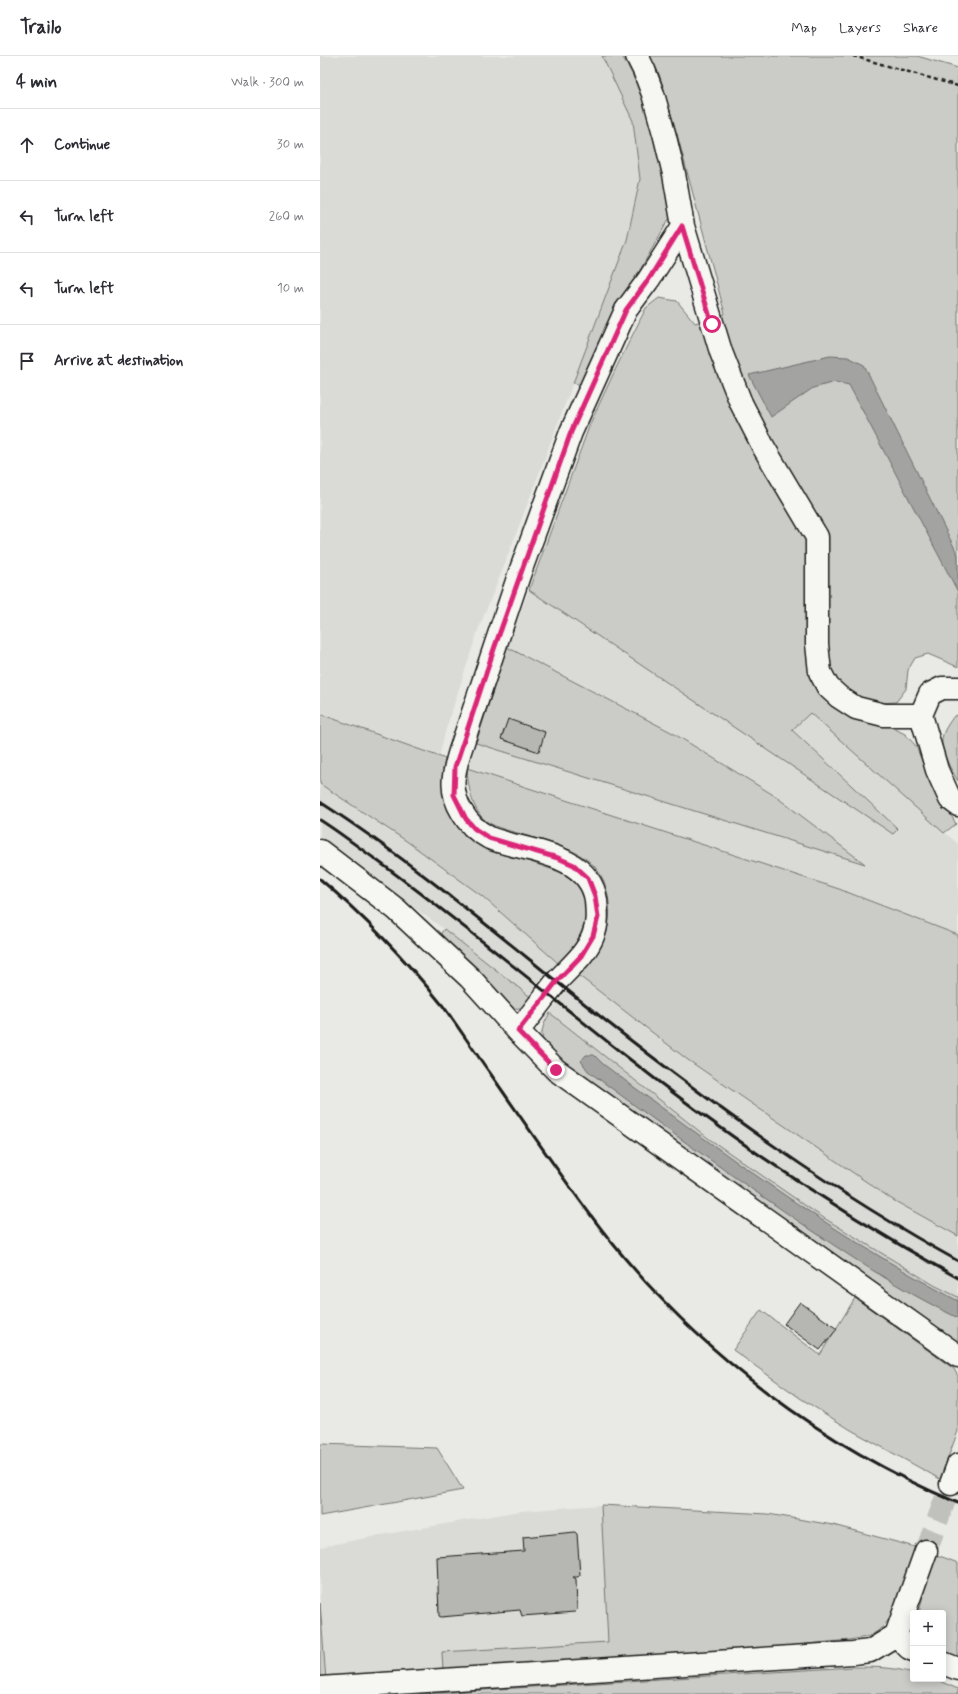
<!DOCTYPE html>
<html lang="en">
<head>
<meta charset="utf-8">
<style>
	body { margin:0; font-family:Mynerve,sans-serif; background:#f7f7f7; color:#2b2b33 }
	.controls { position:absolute; right:12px; bottom:12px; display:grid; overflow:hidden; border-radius:4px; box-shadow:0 2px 10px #0003 }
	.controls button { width:36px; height:36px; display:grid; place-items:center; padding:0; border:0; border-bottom:1px solid #e1e1e2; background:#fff; color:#2b2b33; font:20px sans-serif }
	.stop { position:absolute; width:12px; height:12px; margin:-9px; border:3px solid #db2777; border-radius:50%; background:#fff }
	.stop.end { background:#db2777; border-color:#fff; box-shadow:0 1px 4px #0008 }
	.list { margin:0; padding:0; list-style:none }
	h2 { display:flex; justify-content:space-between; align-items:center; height:52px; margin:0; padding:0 16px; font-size:17px }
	h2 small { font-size:13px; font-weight:400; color:#7c7c81 }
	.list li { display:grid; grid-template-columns:26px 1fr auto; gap:12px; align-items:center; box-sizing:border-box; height:72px; padding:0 16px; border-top:1px solid #e1e1e2 }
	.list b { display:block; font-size:15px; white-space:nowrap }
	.list em { font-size:13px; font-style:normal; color:#7c7c81 }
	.icon { flex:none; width:22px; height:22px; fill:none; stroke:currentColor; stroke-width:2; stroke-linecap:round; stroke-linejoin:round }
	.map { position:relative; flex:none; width:638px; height:1638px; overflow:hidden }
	header { display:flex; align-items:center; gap:24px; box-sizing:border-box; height:56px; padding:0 20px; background:#fff; border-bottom:1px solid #e1e1e2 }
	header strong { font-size:19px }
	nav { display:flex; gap:22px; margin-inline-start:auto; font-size:14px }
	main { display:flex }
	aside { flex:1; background:#fff }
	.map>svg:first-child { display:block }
</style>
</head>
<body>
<header>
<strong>Trailo</strong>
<nav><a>Map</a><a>Layers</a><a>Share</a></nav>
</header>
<main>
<aside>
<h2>4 min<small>Walk · 300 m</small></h2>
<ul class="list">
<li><svg class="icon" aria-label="ahead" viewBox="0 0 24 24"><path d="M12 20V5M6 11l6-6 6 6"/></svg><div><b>Continue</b></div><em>30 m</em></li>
<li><svg class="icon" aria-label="left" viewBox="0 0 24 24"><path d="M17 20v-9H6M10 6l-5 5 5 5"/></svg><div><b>Turn left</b></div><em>260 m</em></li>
<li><svg class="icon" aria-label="left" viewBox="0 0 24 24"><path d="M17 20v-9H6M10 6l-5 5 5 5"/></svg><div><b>Turn left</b></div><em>10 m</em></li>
<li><svg class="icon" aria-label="arrive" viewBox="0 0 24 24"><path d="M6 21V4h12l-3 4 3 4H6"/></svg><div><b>Arrive at destination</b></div></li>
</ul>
</aside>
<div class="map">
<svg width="638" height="1638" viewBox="0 0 638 1638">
	<rect width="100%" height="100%" fill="#e9e9e5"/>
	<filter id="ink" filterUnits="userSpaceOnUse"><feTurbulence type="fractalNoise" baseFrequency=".025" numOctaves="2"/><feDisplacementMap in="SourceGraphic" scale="8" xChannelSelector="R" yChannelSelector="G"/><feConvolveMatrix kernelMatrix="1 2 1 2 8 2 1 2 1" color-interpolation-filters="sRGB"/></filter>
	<g filter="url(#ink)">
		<!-- built -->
		<path fill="#dadad6" d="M0,0H282L313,65L320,123L307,184L182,515L158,574L126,673L119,701L0,658Z
			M209,534L574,777L578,773L472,674L489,656L638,788V879L519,833L147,712L156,687L543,807L455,740L351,676L187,591Z
			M0,728L85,784L162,840L238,907L213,943L124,873L0,785Z
			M258,919L368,1004L573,1144L638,1180V1241L614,1229L499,1159L388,1082L230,957Z
			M281,1449L359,1453L368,1599L6,1624L0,1547V1491L67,1478L201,1455Z"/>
		<!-- green -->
		<path fill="#cbcbc7" stroke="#747472" d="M282,0H302C332,48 340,102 353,156L291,265L264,329L253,327L307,184L320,123L313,65Z
			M330,0H597L638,12V611L608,598L595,602L588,614L586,633L576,646L560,647L561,666L585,678L596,690L606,715L636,768L624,777L490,657L472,674L578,773L573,778L209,534L270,368L297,310L326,252L339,242L357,245L375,267L405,258L357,78L339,18Z
			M187,591L351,676L455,740L545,808L156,687Z
			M0,658L126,703L123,738L130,751L159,788L245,818C273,835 270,863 255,888C251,895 244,901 238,907L162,840L85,784L0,728Z
			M638,659V725C632,716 620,694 622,683C623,675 629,667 634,660Z
			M147,712L519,833L638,879V1180L573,1144L368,1004L258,919C278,894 295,875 288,840C286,831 284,823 278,815C263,792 219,784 194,776C185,774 173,770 166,765C151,753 148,729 147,712Z
			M124,873L213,943C205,952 201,954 189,951L119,880Z
			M230,957L388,1082L499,1159L614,1229L638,1241V1289L246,1008C225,989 213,984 230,957Z
			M535,1242L634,1313L638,1320V1375L620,1423L531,1374L480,1342L413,1294L441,1254L500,1299Z
			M0,1388L117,1392L143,1434L0,1460Z
			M281,1449L448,1458L513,1469L595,1491C586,1520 581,1562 553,1578C547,1582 537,1582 530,1584L368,1599L123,1615L122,1596L288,1586Z
			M617,1499L638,1507V1605L623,1598V1557H599L604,1535Z
			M0,1547L6,1624H0Z
			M534,1611C554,1611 573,1611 593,1617V1623H615L638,1633V1638H99Z"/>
		<!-- water -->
		<path fill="#a3a3a1" stroke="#6d6d6c" d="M510,300L528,301L544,309L638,499V536L529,329L515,326L493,332L451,361L429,319Z
			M266,999H274L283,1008C397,1093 512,1178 638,1245V1262C578,1233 523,1196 468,1158C400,1112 334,1064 268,1015L261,1005Z"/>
		<!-- building -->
		<path fill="#b6b6b3" stroke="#1c1c1c" d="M188,663L225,676L219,696L181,683Z
			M480,1246L517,1273L500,1294L464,1268Z
			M255,1476L257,1478L260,1519L258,1521H253L256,1523L257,1554L255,1556L202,1560L200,1554L121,1561L119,1560L117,1501L204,1495L203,1481Z"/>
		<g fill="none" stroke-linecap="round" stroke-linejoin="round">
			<!-- minor-tunnel -->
			<path stroke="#c0c0bd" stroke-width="22" stroke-dasharray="22 11" stroke-linecap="butt" d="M606,1495L631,1428"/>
			<!-- minor casing -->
			<g stroke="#1c1c1c" stroke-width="25">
				<path id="minor" d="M317,0L324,14L333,38L345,81L354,118L363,170L401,296L421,347L444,392L497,481V588L500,616L508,631L519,641L536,652L564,659H601
					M363,170L329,223L306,254L251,376L199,519L140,695C133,718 129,735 142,756C148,767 156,775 168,781C173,784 179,785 185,787C218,796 270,802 276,844C277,857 278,868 273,880C266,898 250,911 237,925C224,941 211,959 198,975L236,1014L638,1300
					M638,632H622L610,638L601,659L617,714L630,743L638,749
					M0,795L76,853L150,922L198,975
					M631,1428L638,1409
					M576,1579L589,1592L593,1594
					M623,1607L638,1613
					M0,1632L533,1597L550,1595L576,1579L606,1495"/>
			</g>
			<!-- path -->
			<path stroke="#1c1c1c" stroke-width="2.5" stroke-dasharray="4 3" stroke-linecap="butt" d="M533,0L638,30"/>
			<!-- minor -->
			<use href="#minor" stroke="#f6f6f2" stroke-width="22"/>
			<!-- rail -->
			<path stroke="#1c1c1c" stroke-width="3" d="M0,746C101,811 192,891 286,965C398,1053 513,1136 638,1205
				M0,764C19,776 37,790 55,803C140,865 221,933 303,998C409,1082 520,1157 638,1222
				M0,823C45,861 86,904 123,950C139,972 154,995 170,1017C209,1073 247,1130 289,1183C381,1298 503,1390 638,1447"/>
		</g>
	</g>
	<g fill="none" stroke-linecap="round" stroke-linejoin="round" filter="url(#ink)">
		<!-- route -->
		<path stroke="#db2777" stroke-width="5" d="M236,1014L198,975L237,925L261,900L273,880L278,861L275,840L268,822L254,809L238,802L169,782L155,773L146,763L134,739L135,711L174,593L251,376L306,254L329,223L362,170L392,268"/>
	</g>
</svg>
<div class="controls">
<button>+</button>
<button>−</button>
</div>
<div class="stop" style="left:392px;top:268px"></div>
<div class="stop end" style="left:236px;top:1014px"></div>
</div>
</main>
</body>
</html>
